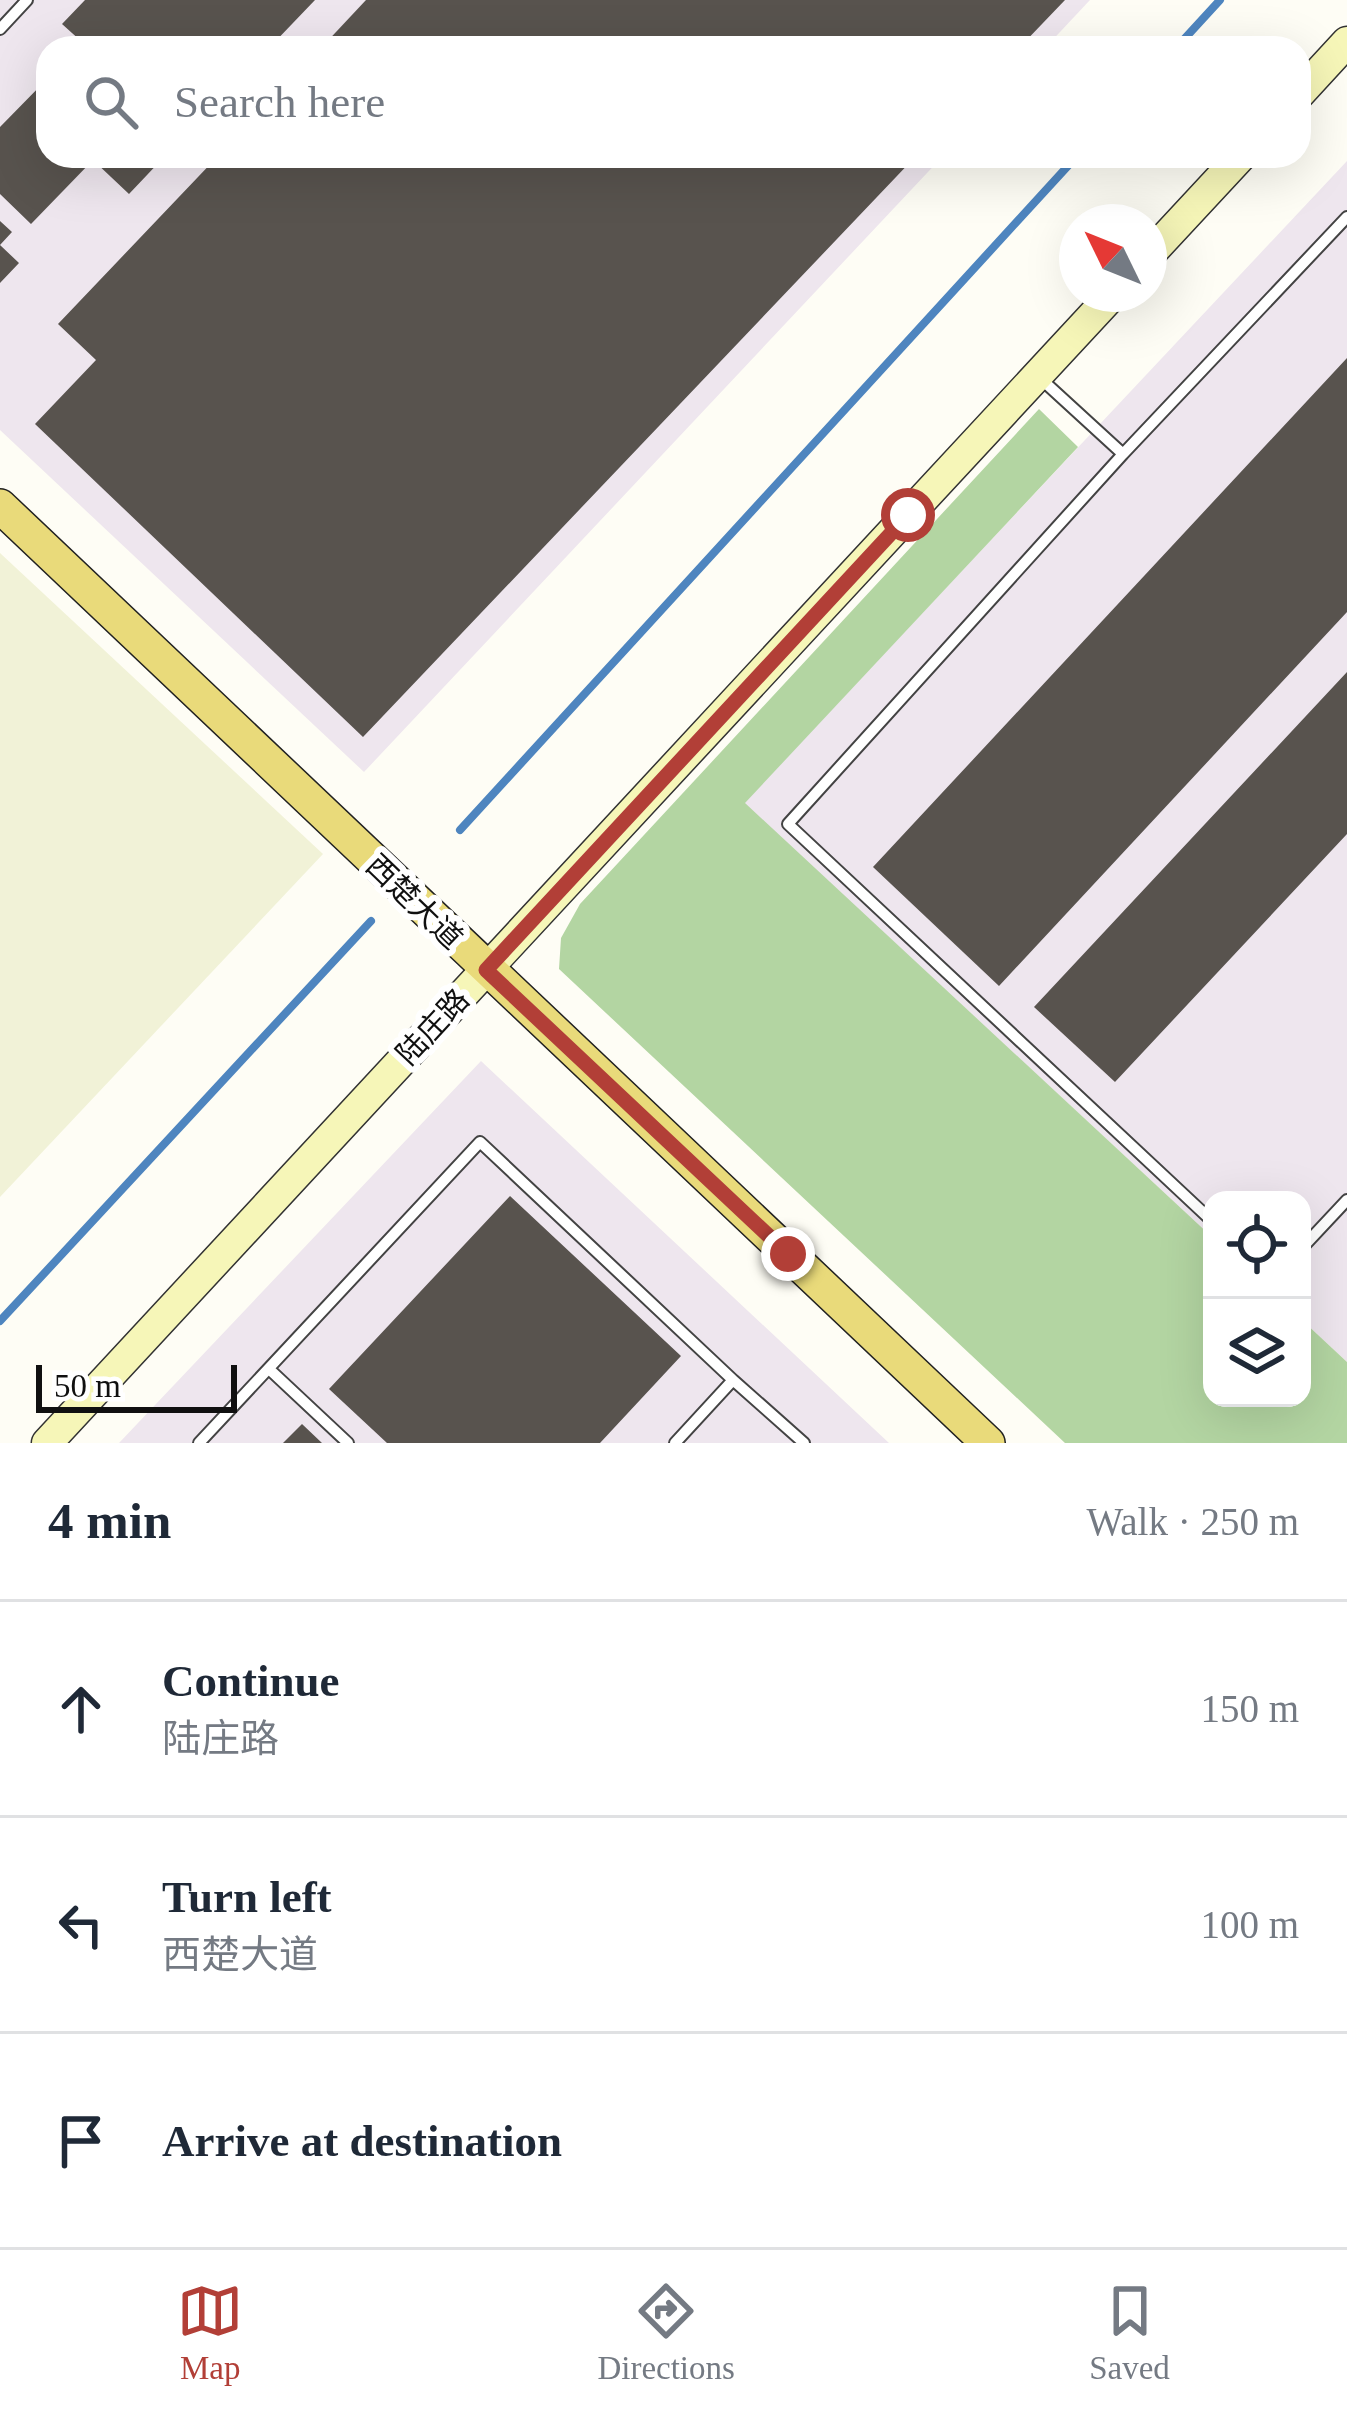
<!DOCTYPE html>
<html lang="en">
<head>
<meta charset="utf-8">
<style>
	body { margin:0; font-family:"Times New Roman","Noto Sans SC",serif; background:#f2f2f3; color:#1f2937 }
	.controls { position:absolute; right:36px; bottom:36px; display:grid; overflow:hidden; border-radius:24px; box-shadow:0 12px 48px #0002 }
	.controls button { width:108px; height:108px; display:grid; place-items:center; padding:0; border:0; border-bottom:3px solid #e0e1e3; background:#fff; color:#1f2937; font:60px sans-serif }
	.compass { position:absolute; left:1059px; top:204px; width:108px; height:108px; border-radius:50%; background:#fff; box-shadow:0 12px 48px #0002; rotate:313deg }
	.scale { position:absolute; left:36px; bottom:30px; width:201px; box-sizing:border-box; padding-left:12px; border:6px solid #101010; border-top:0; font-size:33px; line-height:42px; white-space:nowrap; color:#101010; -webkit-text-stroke:9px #fff; paint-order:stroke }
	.stop { position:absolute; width:36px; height:36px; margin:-27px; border:9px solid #b23f37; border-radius:50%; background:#fff }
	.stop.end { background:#b23f37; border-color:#fff; box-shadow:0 3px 12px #0008 }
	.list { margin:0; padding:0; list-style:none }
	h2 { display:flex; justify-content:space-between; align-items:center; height:156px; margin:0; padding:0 48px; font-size:51px }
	h2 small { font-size:39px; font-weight:400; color:#747a83 }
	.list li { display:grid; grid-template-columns:78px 1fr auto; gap:36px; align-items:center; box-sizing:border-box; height:216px; padding:0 48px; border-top:3px solid #e0e1e3 }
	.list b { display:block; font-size:45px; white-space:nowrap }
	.list p { margin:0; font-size:39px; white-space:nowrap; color:#747a83 }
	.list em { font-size:39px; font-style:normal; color:#747a83 }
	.icon { flex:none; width:66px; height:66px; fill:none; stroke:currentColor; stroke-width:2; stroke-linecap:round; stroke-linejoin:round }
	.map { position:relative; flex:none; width:1347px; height:1443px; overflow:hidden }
	.search { position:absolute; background:#fff; box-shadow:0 12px 48px #0002; left:36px; right:36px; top:36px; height:132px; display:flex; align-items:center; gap:30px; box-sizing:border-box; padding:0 42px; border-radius:36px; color:#747a83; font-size:45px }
	.sheet { height:804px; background:#fff }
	nav { display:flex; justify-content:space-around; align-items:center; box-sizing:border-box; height:168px; border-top:3px solid #e0e1e3; background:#fff; font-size:33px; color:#747a83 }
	nav a { display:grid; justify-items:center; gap:6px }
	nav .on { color:#b23f37 }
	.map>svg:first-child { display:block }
</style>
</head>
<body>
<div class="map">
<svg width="1347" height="1443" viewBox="0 0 1347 1443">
	<rect width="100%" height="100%" fill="#fefdf5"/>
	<!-- industrial -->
	<path fill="#eee6ee" d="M0,0H1090L1045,48H48V156H943L364,772L0,430Z
		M1347,161V1362L1302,1320V1200H1212V1237L744,803Z
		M481,1061L889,1443H119Z"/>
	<!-- farmland -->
	<path fill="#f1f2d7" d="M0,553L323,854L0,1197Z"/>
	<!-- forest -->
	<path fill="#b3d5a2" d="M1039,409L1078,447L745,803L1212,1237V1398H1302V1320L1347,1362V1443H1065L559,969L561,938L580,904Z"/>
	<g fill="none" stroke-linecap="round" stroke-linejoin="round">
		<!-- stream -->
		<path stroke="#4e85bf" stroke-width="8" d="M1176,48L1220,0
			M460,830L1077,156
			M0,1321L371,921"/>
	</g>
	<!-- building -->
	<path fill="#58534e" d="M85,0H315L269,48H77L82,42L62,24Z
		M366,0H1065L1019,48H321Z
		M48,78V156H165L129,194L93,160L31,224L0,194V127Z
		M218,156H916L363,737L35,424L96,360L58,324Z
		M0,221L12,232L0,245L19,263L0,283Z
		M1347,358V612L999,986L873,867Z
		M1347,672V834L1115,1082L1034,1007Z
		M510,1196L681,1356L600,1443H387L329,1389Z
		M302,1424L322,1443H283Z"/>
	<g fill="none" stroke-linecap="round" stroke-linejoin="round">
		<!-- lane casing -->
		<g stroke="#434343" stroke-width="14">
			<path id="lane" d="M0,29L27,0
				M1040,378L1123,454L788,824L1212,1221
				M1123,454L1347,217
				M1302,1248L1347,1200
				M269,1369L348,1443
				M199,1443L480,1142L733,1380
				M675,1443L733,1380L804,1443"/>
		</g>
		<!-- secondary casing -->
		<g stroke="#323232" stroke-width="33">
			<path id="secondary" d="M1299,94L1347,42
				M1149,255L1241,156
				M47,1443L1113,294"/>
		</g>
		<!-- primary casing -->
		<g stroke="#212121" stroke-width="36">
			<path id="primary" d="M0,506L988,1443"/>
		</g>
		<!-- lane -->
		<use href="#lane" stroke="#fff" stroke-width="10"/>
		<!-- secondary -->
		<use href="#secondary" stroke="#f6f6b8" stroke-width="30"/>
		<!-- primary -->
		<use href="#primary" stroke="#e9da7a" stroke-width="33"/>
	</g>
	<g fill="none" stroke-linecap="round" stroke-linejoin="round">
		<!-- route -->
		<path stroke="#b23f37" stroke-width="15" d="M788,1254L486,970L908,515"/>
	</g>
	<g text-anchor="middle" stroke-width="12" stroke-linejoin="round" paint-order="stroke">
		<!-- street labels -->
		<g font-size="30" fill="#101010" stroke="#fff">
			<text transform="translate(414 902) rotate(44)" y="10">西楚大道</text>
			<text transform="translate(433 1027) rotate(-47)" y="10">陆庄路</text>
		</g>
	</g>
</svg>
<div class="controls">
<button><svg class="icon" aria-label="locate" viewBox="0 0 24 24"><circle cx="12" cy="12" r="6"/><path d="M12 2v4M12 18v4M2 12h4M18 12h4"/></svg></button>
<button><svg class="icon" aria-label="layers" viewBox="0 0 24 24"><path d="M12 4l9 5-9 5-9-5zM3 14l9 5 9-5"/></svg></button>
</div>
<svg class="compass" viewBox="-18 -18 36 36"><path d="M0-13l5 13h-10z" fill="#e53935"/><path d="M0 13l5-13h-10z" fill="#747a83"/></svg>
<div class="scale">50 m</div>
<div class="stop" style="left:908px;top:515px"></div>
<div class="stop end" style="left:788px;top:1254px"></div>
<div class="search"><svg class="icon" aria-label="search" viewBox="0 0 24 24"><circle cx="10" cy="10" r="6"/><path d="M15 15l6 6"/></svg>Search here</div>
</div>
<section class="sheet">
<h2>4 min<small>Walk · 250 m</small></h2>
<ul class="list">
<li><svg class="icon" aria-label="ahead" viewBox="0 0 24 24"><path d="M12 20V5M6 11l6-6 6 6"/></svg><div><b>Continue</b><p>陆庄路</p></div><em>150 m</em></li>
<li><svg class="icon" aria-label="left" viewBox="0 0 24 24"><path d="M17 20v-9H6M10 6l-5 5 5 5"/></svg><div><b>Turn left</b><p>西楚大道</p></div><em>100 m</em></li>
<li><svg class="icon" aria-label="arrive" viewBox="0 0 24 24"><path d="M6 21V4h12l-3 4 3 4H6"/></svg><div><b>Arrive at destination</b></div></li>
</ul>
</section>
<nav>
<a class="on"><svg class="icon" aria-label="map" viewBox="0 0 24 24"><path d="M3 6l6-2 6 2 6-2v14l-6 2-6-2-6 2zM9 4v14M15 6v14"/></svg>Map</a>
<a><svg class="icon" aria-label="directions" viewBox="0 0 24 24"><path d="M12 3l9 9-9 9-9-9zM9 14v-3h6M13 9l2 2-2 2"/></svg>Directions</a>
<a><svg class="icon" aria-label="saved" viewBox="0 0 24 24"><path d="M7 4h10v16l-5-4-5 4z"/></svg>Saved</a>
</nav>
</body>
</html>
